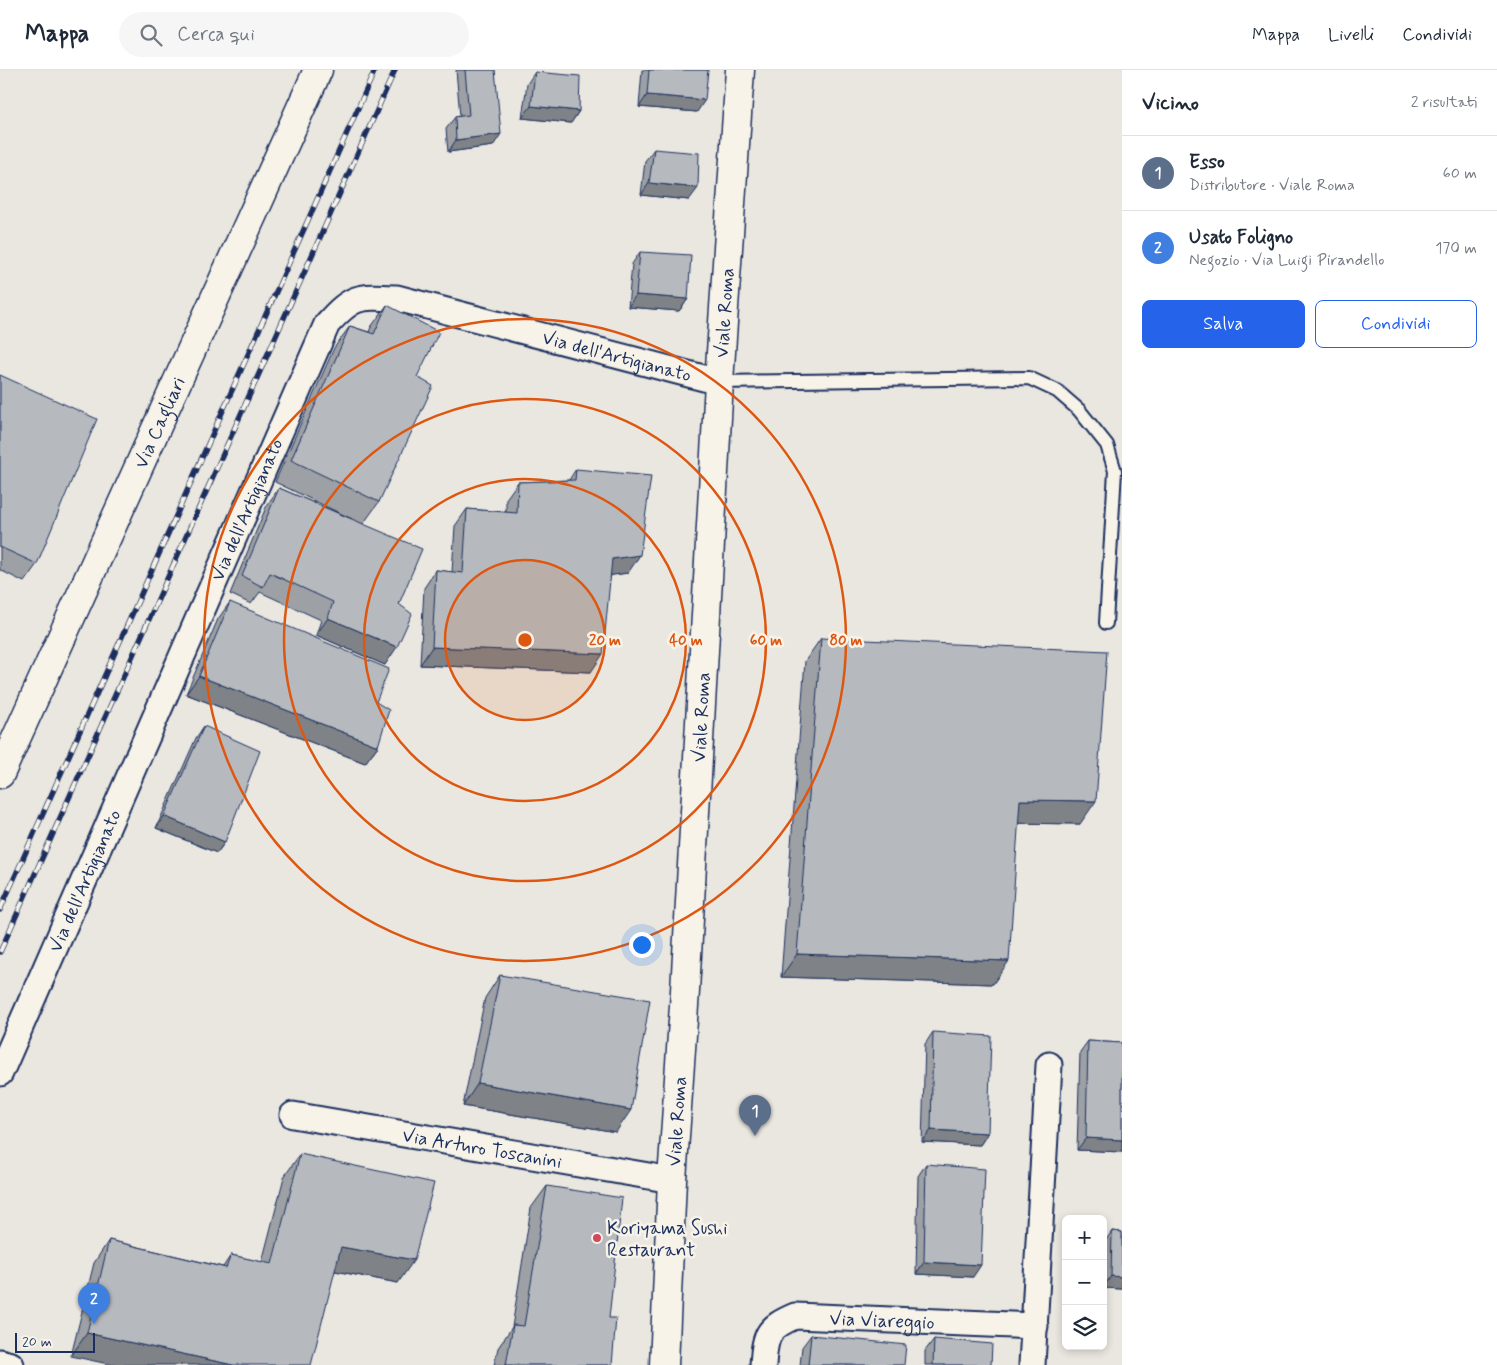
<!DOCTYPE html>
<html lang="it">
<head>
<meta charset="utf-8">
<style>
	body { margin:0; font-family:Mynerve,sans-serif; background:#f6f6f7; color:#1f2937 }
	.controls { position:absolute; right:15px; bottom:15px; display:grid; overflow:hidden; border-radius:8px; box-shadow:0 2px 8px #0003 }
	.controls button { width:45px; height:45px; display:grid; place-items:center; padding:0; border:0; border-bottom:1px solid #e0e1e3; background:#fff; color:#1f2937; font:25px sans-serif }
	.scale { position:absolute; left:15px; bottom:12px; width:80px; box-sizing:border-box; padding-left:5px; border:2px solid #1b2f5e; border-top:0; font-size:14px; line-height:18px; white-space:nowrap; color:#1b2f5e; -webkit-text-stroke:4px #f7f3e8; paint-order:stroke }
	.you { position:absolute; left:641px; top:874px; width:18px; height:18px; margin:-12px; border:4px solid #fff; border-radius:50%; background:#1a73e8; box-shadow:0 0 0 8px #1a73e833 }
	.badge { display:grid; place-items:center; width:32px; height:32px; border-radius:50%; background:#2563eb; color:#fff; font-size:16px; font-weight:700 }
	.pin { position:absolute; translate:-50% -41px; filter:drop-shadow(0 1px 2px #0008) }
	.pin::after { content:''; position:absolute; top:26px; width:18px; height:15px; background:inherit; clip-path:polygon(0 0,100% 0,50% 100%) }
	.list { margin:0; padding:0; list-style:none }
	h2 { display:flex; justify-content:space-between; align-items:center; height:65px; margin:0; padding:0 20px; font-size:21px }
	h2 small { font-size:16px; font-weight:400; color:#747a83 }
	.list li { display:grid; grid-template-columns:32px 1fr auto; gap:15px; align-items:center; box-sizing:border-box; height:75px; padding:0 20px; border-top:1px solid #e0e1e3 }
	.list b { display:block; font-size:19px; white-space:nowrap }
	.list p { margin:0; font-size:16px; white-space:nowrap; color:#747a83 }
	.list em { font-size:16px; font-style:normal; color:#747a83 }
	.actions { display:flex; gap:10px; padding:15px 20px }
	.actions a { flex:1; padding:11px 0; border:1px solid #2563eb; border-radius:8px; text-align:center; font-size:18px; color:#2563eb }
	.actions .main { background:#2563eb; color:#fff }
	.icon { flex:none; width:28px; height:28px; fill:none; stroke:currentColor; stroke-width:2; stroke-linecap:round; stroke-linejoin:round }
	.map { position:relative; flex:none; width:1122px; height:1295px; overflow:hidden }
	header { display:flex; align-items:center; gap:30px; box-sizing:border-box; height:70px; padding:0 25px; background:#fff; border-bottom:1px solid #e0e1e3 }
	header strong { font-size:24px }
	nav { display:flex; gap:28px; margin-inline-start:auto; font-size:18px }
	.search { width:350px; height:45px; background:#f6f6f7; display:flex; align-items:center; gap:12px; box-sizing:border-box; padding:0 18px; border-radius:28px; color:#747a83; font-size:19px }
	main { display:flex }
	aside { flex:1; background:#fff }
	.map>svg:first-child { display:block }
</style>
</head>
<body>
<header>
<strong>Mappa</strong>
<div class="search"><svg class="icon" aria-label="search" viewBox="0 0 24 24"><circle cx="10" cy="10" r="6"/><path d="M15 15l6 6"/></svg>Cerca qui</div>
<nav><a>Mappa</a><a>Livelli</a><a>Condividi</a></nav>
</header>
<main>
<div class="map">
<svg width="1122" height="1295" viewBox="0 0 1122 1295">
	<rect width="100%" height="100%" fill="#eae7e0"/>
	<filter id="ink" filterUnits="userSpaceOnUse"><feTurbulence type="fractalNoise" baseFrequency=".02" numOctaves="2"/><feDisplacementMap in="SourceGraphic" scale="10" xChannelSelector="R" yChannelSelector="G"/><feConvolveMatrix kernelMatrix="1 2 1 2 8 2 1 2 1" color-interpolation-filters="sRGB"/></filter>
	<g filter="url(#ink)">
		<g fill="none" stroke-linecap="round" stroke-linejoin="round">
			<!-- lane casing -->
			<g stroke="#1b2f5e" stroke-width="16">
				<path id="lane" d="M719,312L1029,308L1057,321L1079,340L1107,375L1115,401L1106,553"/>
			</g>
			<!-- street casing -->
			<g stroke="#1b2f5e" stroke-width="29">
				<g id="street">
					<path id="s1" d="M0,1003L327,254C353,225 359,226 397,228L719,312"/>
					<path id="s2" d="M293,1045L672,1110"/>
					<path d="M0,1292L11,1295"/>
					<path id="s3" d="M763,1295C765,1265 767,1258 795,1246L1035,1256"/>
					<path d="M1032,1295L1049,995"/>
				</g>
			</g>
			<!-- secondary casing -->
			<g stroke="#1b2f5e" stroke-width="31">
				<g id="secondary">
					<path id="s4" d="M0,704L318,0"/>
					<path id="s5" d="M664,1295L672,1110L685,921L719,312L740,0"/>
				</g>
			</g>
			<!-- lane -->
			<use href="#lane" stroke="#f7f3e8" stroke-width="12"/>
			<!-- street -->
			<use href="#street" stroke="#f7f3e8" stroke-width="25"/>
			<!-- secondary -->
			<use href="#secondary" stroke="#f7f3e8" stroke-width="28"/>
			<!-- rail casing -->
			<g stroke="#1b2f5e" stroke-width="5.5">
				<path id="rail" d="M0,840L375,0
					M0,882L395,0"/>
			</g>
			<!-- rail -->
			<use href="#rail" stroke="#f7f3e8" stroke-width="4" stroke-dasharray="11" stroke-linecap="butt"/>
		</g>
		<!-- wall -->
		<path fill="#9da0a4" stroke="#1b2f5e" d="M456,0H495L493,76L448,82L446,59L455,47L460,46Z
			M642,0H708L697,42L639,37Z
			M535,2L579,41L571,53L522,48L527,14Z
			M654,79L689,130L641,125L645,91Z
			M640,182L688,229L679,241L628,237L632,194Z
			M387,235L417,307L379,432L363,454L399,534L385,595L316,565L321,550L260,522L251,534L230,524L267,435L279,418L352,449L275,412L334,278L350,256L369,262L371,257Z
			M0,305L37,494L24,512L0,500Z
			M576,399L628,503L611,505L591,602L420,595L424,518L436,500L452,502L455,456L467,439L506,442V429L518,412L569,410Z
			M230,532L376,632L378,676L365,693L186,624L218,549Z
			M821,568L1080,754L1018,753L993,914L781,907L805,591Z
			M204,656L225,772L217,783L156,758L196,668Z
			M500,905L616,1062L463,1036L485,928Z
			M933,962L988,1063L980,1075L922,1072L925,974Z
			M1088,971L1122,973V1082L1077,1080L1080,982Z
			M300,1084L398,1213L335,1201L71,1286L94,1193L109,1170L223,1197L231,1185L262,1192L284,1107Z
			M926,1094L973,1207L916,1204L918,1106Z
			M547,1116L609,1248L612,1295H494L498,1278L512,1257L531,1138Z
			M1112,1161L1122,1162V1219L1103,1218L1104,1173Z
			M811,1265L904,1295H800L802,1277Z
			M934,1269L991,1295H925V1281Z"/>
		<!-- shaded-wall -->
		<path fill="#7f8286" stroke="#1b2f5e" d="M647,25L705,30L697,42L639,37Z
			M531,36L579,41L571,53L522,48Z
			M501,64L493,76L448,82L456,70Z
			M649,113L698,118L689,130L641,125Z
			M636,225L688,229L679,241L628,237Z
			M640,485L628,503L600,507L612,489Z
			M328,548L397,577L385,595L316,565Z
			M432,577L603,584L591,602L420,595Z
			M199,606L378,676L365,693L186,624Z
			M1020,730L1096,731L1080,754L1004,753Z
			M164,746L225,772L217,783L156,758Z
			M797,884L1009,891L993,914L781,907Z
			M478,1013L631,1040L616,1062L463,1036Z
			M931,1060L988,1063L980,1075L922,1072Z
			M1086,1068L1122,1070V1082L1077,1080Z
			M341,1177L414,1190L398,1213L325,1199Z
			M924,1192L981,1195L973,1207L916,1204Z
			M1111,1206L1122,1207V1219L1103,1218Z
			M87,1263L233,1295H113L71,1286Z"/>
		<!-- building -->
		<path fill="#b6babf" stroke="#1b2f5e" d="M465,0H495L501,64L456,70L455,47L469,45Z
			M649,0H708L705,30L647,25Z
			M535,2L580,6L579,41L531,36Z
			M654,79L699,83L698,118L649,113Z
			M640,182L691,185L688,229L636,225Z
			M387,235L439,262L417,307L433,316L379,432L291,390L350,256L374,264Z
			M0,305L97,349L37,494L0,477Z
			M576,399L651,406L640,485L612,489L603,584L432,577L436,500L463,503L467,439L517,443L518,412L575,410Z
			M279,418L422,479L399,534L412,544L397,577L328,548L333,532L270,503L263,517L242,506Z
			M230,532L389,599L376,632L389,640L378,676L199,606Z
			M821,568L1107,581L1096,731L1020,730L1009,891L797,884Z
			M204,656L260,681L225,772L164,746Z
			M500,905L650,930L631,1040L478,1013Z
			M933,962L991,966L988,1063L931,1060Z
			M1088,971L1122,973V1070L1086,1068Z
			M300,1084L434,1113L414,1190L341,1177L311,1295H233L87,1263L109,1170L226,1198L231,1185L272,1194Z
			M926,1094L985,1099L981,1195L924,1192Z
			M547,1116L622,1128L609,1248H616L612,1295H506L513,1255L524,1256Z
			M1112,1161L1122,1162V1207L1111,1206Z
			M811,1265L906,1275L904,1295H808Z
			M934,1269L992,1274L991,1295H933Z"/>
	</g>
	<!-- distance rings -->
	<circle cx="525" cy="570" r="80" fill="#de5710" fill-opacity=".12"/>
	<g fill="none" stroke="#de5710" stroke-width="2.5">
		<circle cx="525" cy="570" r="80"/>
		<circle cx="525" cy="570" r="161"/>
		<circle cx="525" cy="570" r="241"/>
		<circle cx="525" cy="570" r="321"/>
	</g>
	<!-- markers -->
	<circle fill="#d1495b" stroke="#f7f3e8" stroke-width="2" cx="597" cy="1168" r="5"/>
	<g text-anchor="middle" stroke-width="5" stroke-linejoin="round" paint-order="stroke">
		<!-- street labels -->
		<g font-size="19" fill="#1b2f5e" stroke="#f7f3e8">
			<text dy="7" stroke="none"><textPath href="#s5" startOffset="1054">Viale Roma</textPath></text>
			<text dy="7" stroke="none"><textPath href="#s1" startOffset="1124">Via dell'Artigianato</textPath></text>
			<text dy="7" stroke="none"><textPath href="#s4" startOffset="386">Via Cagliari</textPath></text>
			<text dy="7" stroke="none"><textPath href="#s1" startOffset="615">Via dell'Artigianato</textPath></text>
			<text dy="7" stroke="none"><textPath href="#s5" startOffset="649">Viale Roma</textPath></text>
			<text dy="7" stroke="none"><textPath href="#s1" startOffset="210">Via dell'Artigianato</textPath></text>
			<text dy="7" stroke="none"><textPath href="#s5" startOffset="244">Viale Roma</textPath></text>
			<text dy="7" stroke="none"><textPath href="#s2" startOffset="192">Via Arturo Toscanini</textPath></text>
			<text dy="7" stroke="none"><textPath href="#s3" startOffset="151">Via Viareggio</textPath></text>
		</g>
		<!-- poi labels -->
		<g font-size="19" fill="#1b2f5e" stroke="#f7f3e8" text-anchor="start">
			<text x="607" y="1164">Koriyama Sushi<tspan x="607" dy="22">Restaurant</tspan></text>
		</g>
	</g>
	<circle cx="525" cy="570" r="8" fill="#de5710" stroke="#f7f3e8" stroke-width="2.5"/>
	<g font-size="15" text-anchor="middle" font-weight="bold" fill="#de5710" stroke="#f7f3e8" stroke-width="5" stroke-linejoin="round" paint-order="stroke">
		<text x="605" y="575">20 m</text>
		<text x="686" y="575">40 m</text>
		<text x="766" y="575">60 m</text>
		<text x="846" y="575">80 m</text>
	</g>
</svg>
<div class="controls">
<button>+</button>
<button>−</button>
<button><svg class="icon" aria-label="layers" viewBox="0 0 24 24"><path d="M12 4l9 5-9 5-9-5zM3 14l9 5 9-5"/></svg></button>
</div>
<div class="scale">20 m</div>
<div class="you"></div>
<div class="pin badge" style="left:755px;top:1066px;background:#5c6f8a">1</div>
<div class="pin badge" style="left:94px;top:1254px;background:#3f7fe0">2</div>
</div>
<aside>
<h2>Vicino<small>2 risultati</small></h2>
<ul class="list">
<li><span class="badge" style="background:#5c6f8a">1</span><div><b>Esso</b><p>Distributore · Viale Roma</p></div><em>60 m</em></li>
<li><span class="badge" style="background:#3f7fe0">2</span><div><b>Usato Foligno</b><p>Negozio · Via Luigi Pirandello</p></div><em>170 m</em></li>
</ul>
<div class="actions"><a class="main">Salva</a><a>Condividi</a></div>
</aside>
</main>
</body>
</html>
